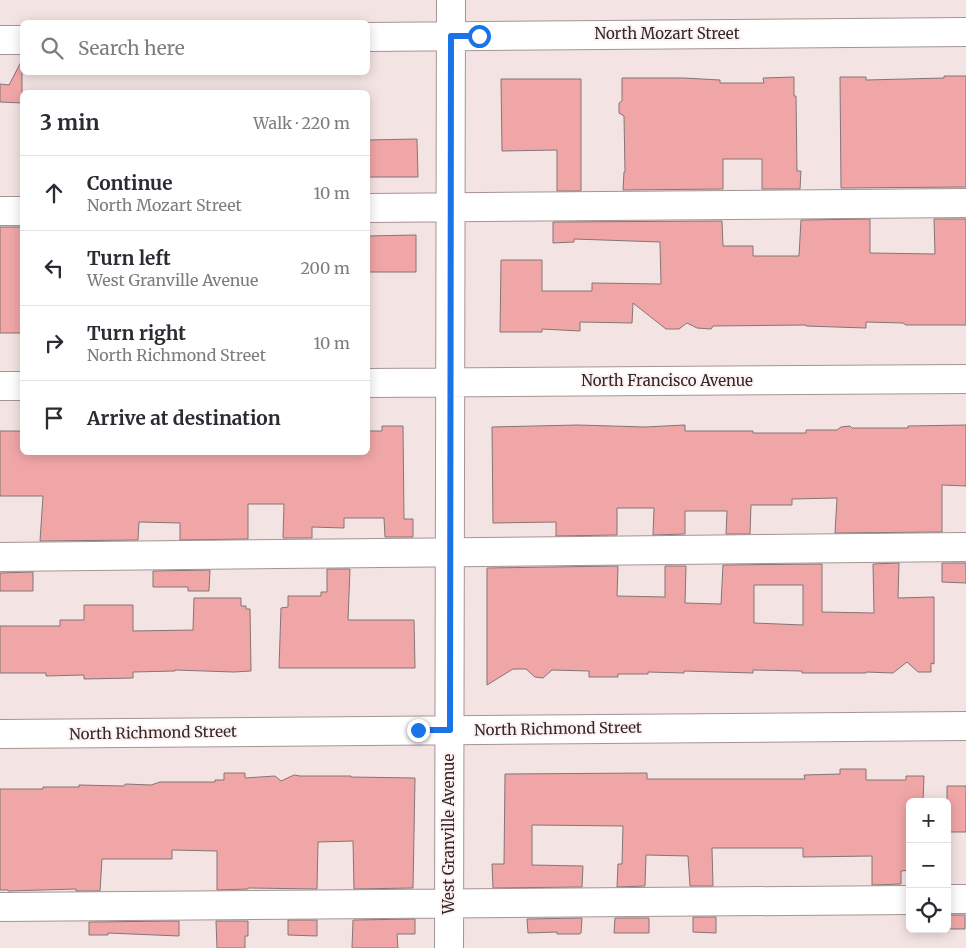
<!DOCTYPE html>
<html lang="en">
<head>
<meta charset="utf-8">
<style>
	body { margin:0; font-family:Merriweather,serif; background:#f2f2f3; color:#2b2b33 }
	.controls { position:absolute; right:15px; bottom:15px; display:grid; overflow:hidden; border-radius:8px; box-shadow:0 2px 12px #0003 }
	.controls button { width:45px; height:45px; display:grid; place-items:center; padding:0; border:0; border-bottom:1px solid #e1e1e2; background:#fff; color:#2b2b33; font:25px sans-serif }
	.stop { position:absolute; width:15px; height:15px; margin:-11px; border:4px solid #1a73e8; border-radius:50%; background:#fff }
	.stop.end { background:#1a73e8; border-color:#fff; box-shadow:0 1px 5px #0008 }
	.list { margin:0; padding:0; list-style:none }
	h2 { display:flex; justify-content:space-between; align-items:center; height:65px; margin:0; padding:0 20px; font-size:21px }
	h2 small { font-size:16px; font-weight:400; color:#7c7c81 }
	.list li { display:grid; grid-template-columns:32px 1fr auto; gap:15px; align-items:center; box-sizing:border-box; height:75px; padding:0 20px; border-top:1px solid #e1e1e2 }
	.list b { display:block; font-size:19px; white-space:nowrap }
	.list p { margin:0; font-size:16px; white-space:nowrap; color:#7c7c81 }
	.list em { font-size:16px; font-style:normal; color:#7c7c81 }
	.icon { flex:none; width:28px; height:28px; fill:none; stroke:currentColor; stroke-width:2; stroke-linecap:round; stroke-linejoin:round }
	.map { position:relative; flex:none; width:966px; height:948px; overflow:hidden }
	.search { position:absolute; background:#fff; box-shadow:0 2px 12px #0003; left:20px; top:20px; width:350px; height:55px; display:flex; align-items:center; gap:12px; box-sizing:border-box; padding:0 18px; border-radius:8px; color:#7c7c81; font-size:19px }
	.panel { position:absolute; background:#fff; box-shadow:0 2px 12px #0003; left:20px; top:90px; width:350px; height:365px; border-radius:8px }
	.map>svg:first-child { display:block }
</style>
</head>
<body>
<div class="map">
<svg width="966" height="948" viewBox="0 0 966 948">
	<rect width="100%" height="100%" fill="#f4e3e3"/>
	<!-- building -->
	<path fill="#f0a6a7" stroke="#847575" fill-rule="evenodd" d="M22,60V103L0,102V84L9,85Z
		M944,76H966V187L841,188L840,77H866V80L944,78Z
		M794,77V96H796L797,171H801L800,189H762V159H723V189L623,190L624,172H625L624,116L619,113V103L622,101V78H684L720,80V83H764L763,78Z
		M501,79H581V191H557V150L502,151Z
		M417,139L418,177H368V140Z
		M870,219V253L935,254L934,219H966V325H906L903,323L866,322V328L806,326V325L713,326L711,329L697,328L687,323L679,329H666L633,303L632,323L580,322V331L542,329V332H500L501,260H542V291H592V283L661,284L660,242L574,239V242L553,243V222L722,221L723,246H753V256H799L801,220Z
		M0,227H22V333H0Z
		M416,235V272H368V236Z
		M578,425L645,427L685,425V431H753V433H806V430H837L841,427L850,426L852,428H908V426L966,425V486L942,485V532L835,533L837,498L792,499V505H751L750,534H726L727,511H685V534L653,535L654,508H617V535L556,536V522L493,523L492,427Z
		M382,426H403L404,519H413V537H385L384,518H344V528L312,527V538H283L284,504H248V539L180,540V523L139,522L138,540L40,541L43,496H0V431H22V452H368V431H382Z
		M899,563L898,598L934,597V664L931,663V672H918L907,662L893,673L866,672V673H802V671L753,670V673L684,671V673L648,672V674H618V677H589V671L552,670L543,678L535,677L526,669H513L487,685V568L618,566L617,596L665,597V566H686L685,603L721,604L723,565L822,564V612L874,613L873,564ZM754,585H803V625L754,623Z
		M942,563H966V583L942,582Z
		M327,569H350L348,620H414L415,668H279L281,608L288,607V596H321V592H327Z
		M210,570L209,591H188V587H153V571Z
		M33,572V591H0V573Z
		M194,598H241V606H246V609H250L251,671L234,672L175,670V671L133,672V678L84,679V675L46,676V673H0V626H60V620H84V605H133V631L193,630Z
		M840,769H866V780H906V776H924L923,802H910V870L901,871V884L872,885V856L803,857V848H712L713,886H690L688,856L646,855L645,886L617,887L618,864H622L623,826L532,825V865L583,866L582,887L493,888L492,864H504L505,774L647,773V779H805L804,775L840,774Z
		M224,773H245V778L275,776L281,781L294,775L300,776H351V777L415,778L413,888L354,889L353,841L318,842L317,889L248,888V889L217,890V851L172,850V859H102L100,891H76V889L8,891V890H0V789H43V787H79V785L123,786L126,784L151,785L160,782H215V780H224Z
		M947,786H966V832H947Z
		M947,915H965V929H947Z
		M693,917H716V933L693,932Z
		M582,918L581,933L579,934H557V932L528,933L527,919Z
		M615,918H649V933H614Z
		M415,919V934H397L398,948H352L353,920Z
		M288,920H317V936L288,935Z
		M179,921V936L108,933V935H89V922Z
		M216,921H248V936H245V948H217Z"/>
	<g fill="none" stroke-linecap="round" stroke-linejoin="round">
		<!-- minor casing -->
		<g stroke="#a49595" stroke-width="30">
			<path id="minor" d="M368,37L966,32
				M0,40H22
				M368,208L966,203
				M0,211H22
				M368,383L966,379
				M0,386H22
				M0,557L966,547
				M0,734L966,726
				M947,899H966
				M0,907L910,900
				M449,948L451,0"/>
		</g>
		<!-- minor -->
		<use href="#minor" stroke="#fff" stroke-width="28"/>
	</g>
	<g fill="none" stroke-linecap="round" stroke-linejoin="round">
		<!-- route -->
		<path stroke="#1a73e8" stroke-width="6" d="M418,730H450L451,36H479"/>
	</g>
	<g text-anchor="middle" stroke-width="4" stroke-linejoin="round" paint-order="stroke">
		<!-- street labels -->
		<g font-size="15" fill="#2f2929" stroke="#fff1f1">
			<text x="667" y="39">North Mozart Street</text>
			<text x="667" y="386">North Francisco Avenue</text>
			<text transform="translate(558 729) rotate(-1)" y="5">North Richmond Street</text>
			<text transform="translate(153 733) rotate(-1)" y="5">North Richmond Street</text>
			<text transform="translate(449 834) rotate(-90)" y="5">West Granville Avenue</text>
		</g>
	</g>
</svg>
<div class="controls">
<button>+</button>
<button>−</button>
<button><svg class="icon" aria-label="locate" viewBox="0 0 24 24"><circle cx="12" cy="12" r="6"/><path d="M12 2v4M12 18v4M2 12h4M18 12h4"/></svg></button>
</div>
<div class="stop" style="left:479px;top:36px"></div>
<div class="stop end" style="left:418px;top:730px"></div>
<div class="search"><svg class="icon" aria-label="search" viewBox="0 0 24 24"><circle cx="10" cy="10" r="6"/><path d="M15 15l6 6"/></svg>Search here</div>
<section class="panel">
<h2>3 min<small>Walk · 220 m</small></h2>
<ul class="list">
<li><svg class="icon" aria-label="ahead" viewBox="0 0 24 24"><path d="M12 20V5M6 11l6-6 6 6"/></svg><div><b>Continue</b><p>North Mozart Street</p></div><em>10 m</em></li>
<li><svg class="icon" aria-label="left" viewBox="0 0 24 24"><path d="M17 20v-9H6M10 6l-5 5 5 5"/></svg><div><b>Turn left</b><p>West Granville Avenue</p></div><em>200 m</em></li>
<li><svg class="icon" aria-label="right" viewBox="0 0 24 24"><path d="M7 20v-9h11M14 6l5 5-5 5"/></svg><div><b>Turn right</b><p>North Richmond Street</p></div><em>10 m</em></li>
<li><svg class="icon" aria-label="arrive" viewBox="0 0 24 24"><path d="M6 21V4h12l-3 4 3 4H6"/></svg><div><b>Arrive at destination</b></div></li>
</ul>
</section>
</div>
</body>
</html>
